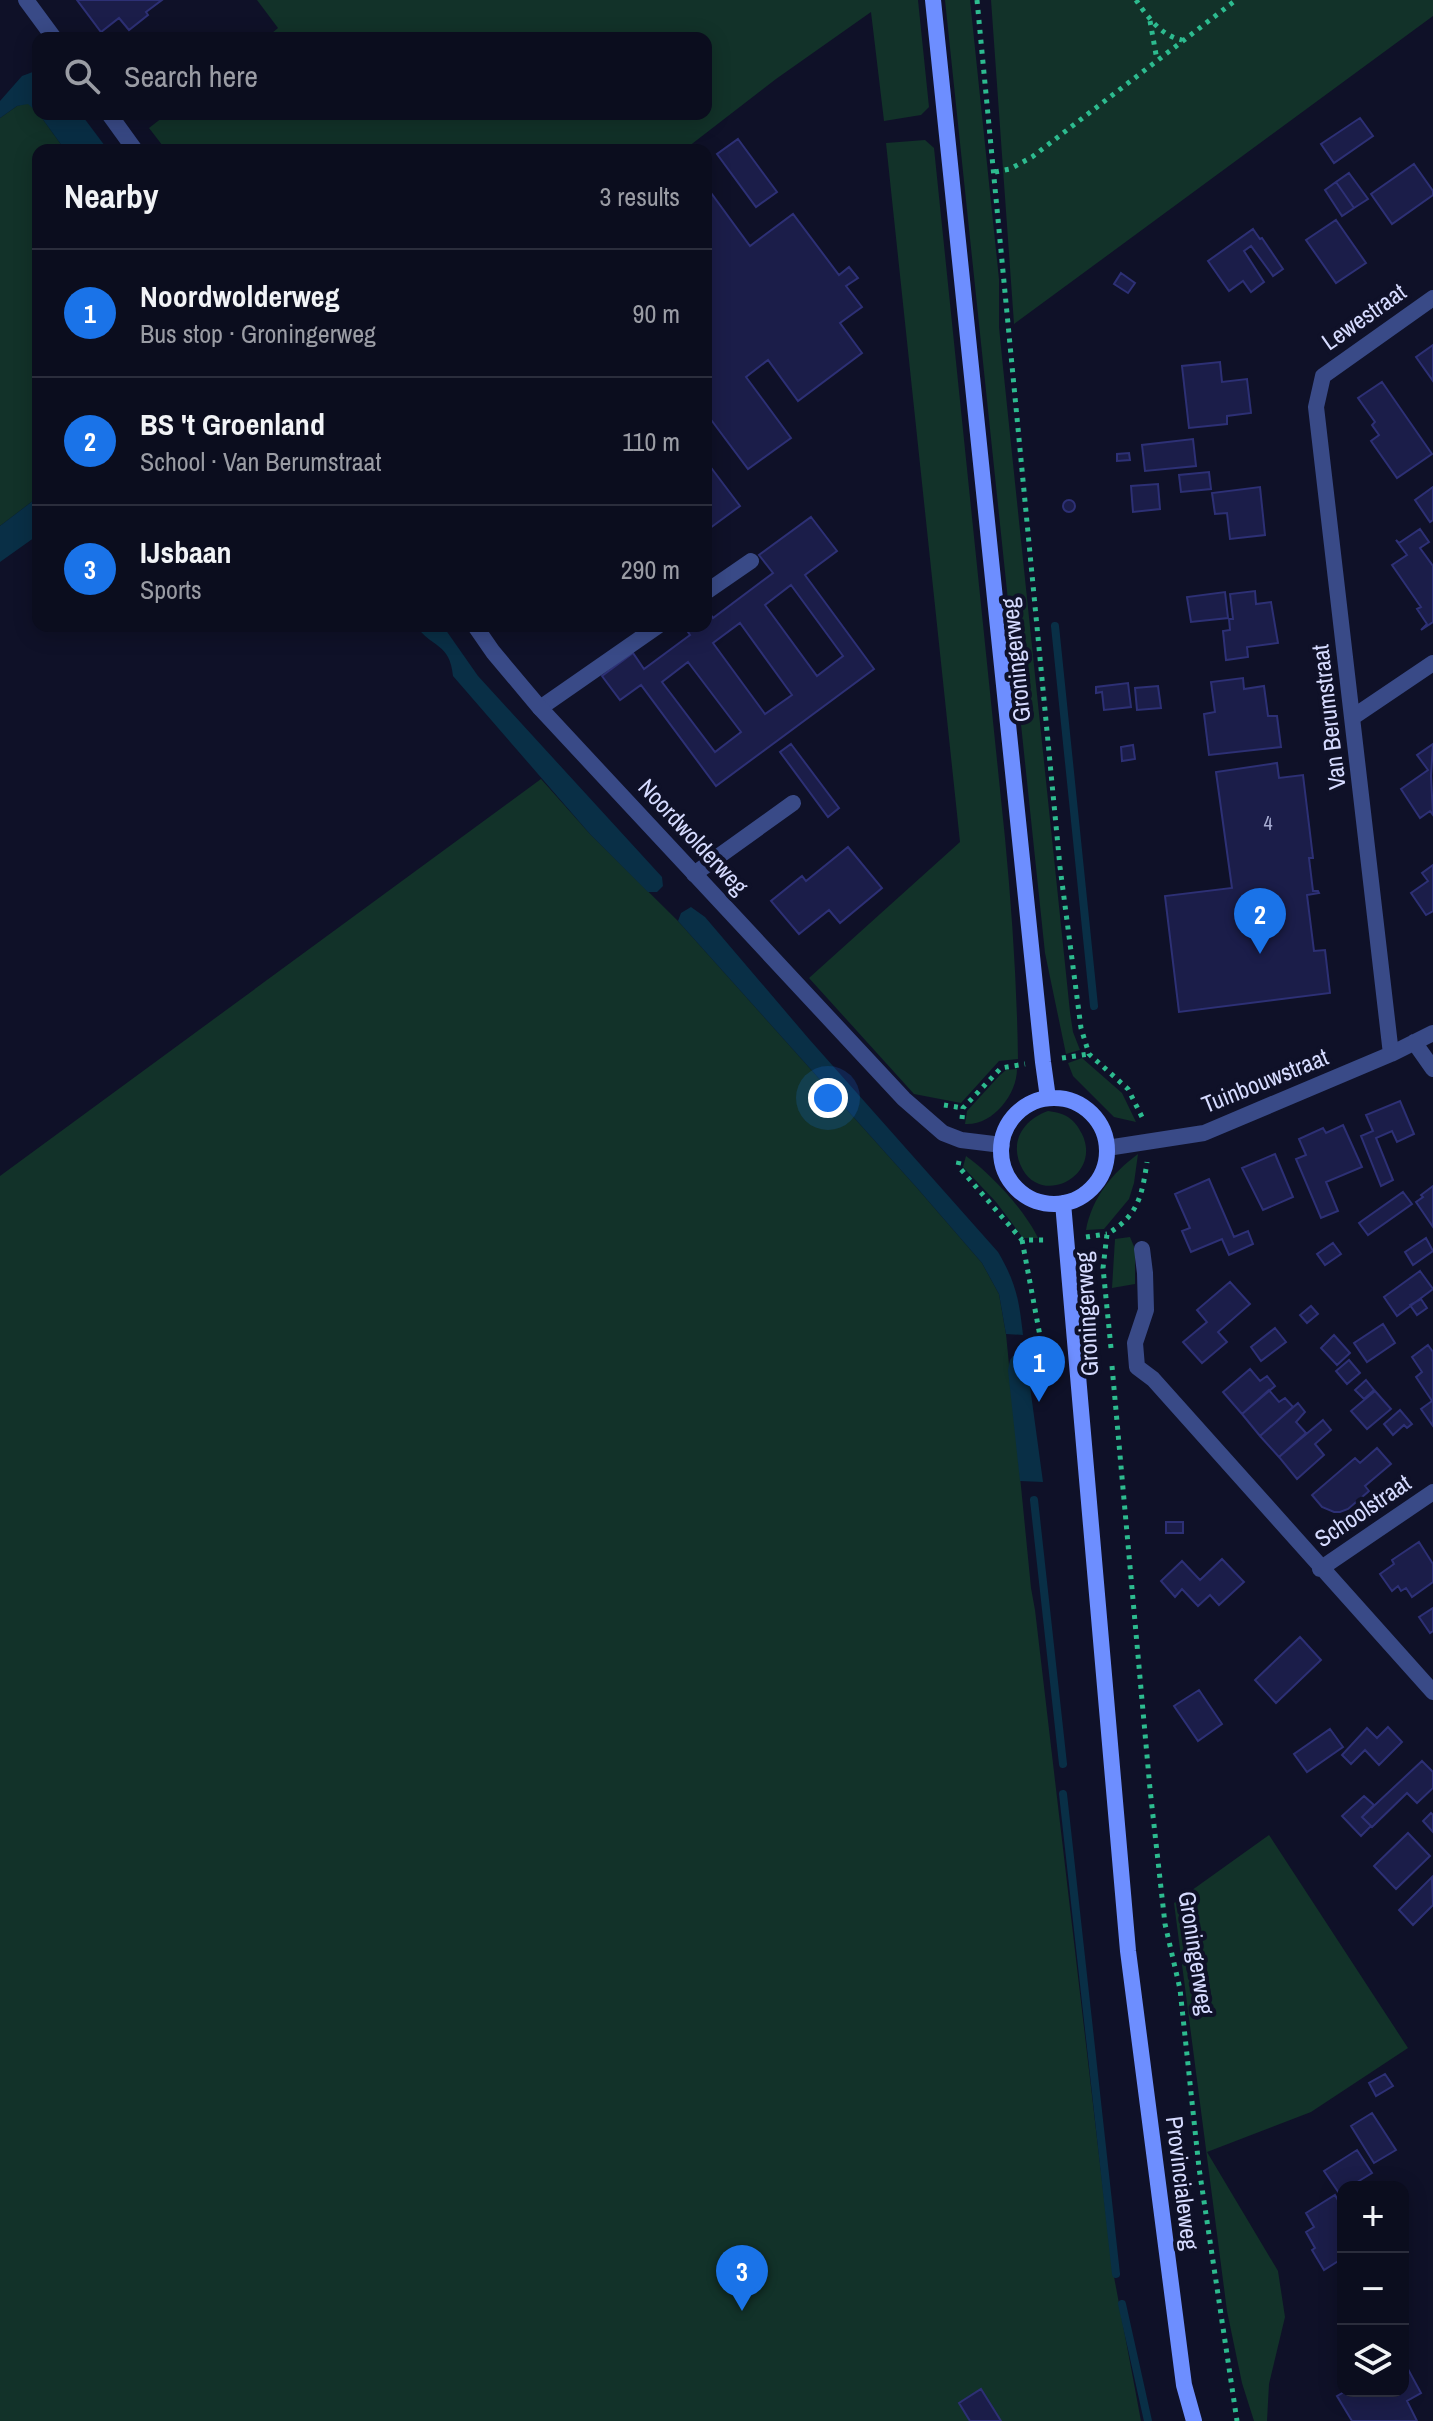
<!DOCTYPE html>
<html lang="en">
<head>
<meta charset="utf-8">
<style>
	body { margin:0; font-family:"Archivo Narrow",sans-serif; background:#141627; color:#f1f3f6 }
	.controls { position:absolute; right:24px; bottom:24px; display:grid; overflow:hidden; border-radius:16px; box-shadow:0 4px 20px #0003 }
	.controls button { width:72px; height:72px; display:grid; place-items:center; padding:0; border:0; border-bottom:2px solid #2b2d3c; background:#0b0d1e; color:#f1f3f6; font:40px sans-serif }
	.you { position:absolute; left:828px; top:1098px; width:28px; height:28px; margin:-20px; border:6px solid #fff; border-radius:50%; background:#1a73e8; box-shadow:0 0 0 12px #1a73e833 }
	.badge { display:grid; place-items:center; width:52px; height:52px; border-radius:50%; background:#1a73e8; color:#fff; font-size:26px; font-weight:700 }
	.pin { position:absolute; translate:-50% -66px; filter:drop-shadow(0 2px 4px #0008) }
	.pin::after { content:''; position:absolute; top:42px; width:28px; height:24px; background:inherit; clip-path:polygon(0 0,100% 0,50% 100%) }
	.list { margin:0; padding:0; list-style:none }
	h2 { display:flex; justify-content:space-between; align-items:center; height:104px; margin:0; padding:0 32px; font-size:34px }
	h2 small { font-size:26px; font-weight:400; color:#9a9ca4 }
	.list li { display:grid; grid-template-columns:52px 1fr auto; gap:24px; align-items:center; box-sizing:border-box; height:128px; padding:0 32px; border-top:2px solid #2b2d3c }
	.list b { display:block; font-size:30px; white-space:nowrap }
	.list p { margin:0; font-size:26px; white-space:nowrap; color:#9a9ca4 }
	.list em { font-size:26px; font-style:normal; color:#9a9ca4 }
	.icon { flex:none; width:44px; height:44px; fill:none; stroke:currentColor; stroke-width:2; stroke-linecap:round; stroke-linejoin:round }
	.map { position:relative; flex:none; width:1433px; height:2421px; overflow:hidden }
	.search { position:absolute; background:#0b0d1e; box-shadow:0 4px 20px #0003; left:32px; top:32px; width:680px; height:88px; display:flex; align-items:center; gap:20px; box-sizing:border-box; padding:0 28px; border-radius:16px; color:#9a9ca4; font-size:30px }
	.panel { position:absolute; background:#0b0d1e; box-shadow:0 4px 20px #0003; left:32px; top:144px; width:680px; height:488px; border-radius:16px }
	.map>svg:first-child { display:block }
</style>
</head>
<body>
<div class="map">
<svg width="1433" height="2421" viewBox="0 0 1433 2421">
	<rect width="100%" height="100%" fill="#0f1128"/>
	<!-- green -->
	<path fill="#123229" d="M257,0H918L929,107L921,115L884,121L871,12L776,79L684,150H166L149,128L167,114H706V38H266L278,28Z
		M945,0H970L999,279V327L1003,367L1070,1012L1073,1032L1080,1050L1066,1054L1045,953Z
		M991,0H1433V16L1014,324Z
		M28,103L34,107L65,150H38V497L0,526V118L17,106Z
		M925,140L934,148L1005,838C1012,912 1017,985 1018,1059L999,1061L961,1103L914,1094L809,978L960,842L886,143Z
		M541,779L590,834L678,921L918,1189L982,1263L999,1294L1006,1334L1031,1588L1035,1610L1112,2266L1141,2421H0V1176Z
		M1082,1058L1122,1093L1136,1122L1114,1117L1073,1076L1068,1063Z
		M1017,1069C1017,1095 992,1126 965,1124L967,1111L1000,1075L1006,1070Z
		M1048,1111C1065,1113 1074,1118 1082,1134C1102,1175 1044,1206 1023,1170C1008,1144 1022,1120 1048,1111Z
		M1138,1154L1134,1183L1129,1199L1104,1229L1086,1230C1092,1198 1112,1173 1138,1154Z
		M966,1156C991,1174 1025,1210 1038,1238H1023L996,1202L963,1167Z
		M1130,1237L1135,1249V1284L1112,1288L1115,1239Z
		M1269,1835L1408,2048L1311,2112L1207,2152L1278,2271L1285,2317L1269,2384L1267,2421H1254L1242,2383L1227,2311L1174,1903Z"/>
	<!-- water -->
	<path fill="#092f46" d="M38,70V113L28,104L17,106L0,118V101L22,76Z
		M39,114H81L108,150H65Z
		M38,497V535L0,562V526Z
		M416,626H443L478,676L662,877L663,886L657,892H648L590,834L453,676C450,643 432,648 416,626Z
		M691,907L705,917L809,1039L998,1252C1016,1283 1019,1299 1023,1335L1006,1334L999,1294L982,1263L918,1189L678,921L681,913Z
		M1023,1354L1026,1357L1043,1482L1020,1481L1008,1370L1010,1360L1013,1356Z"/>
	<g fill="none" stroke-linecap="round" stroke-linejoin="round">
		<!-- stream -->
		<path stroke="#092f46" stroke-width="8" d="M1055,626L1094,1006
			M1034,1500L1063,1764
			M1063,1794L1116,2274
			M1122,2304L1148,2421"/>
	</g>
	<!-- building -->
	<path fill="#1b1d49" stroke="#2d3075" stroke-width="2" fill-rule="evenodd" d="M77,0H162L146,12L148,15L129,30L119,18L101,32Z
		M1360,118L1373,136L1334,163L1321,144Z
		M738,139L777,192L756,207L717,154Z
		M1414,164L1433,191V195L1392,224L1371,194Z
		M1349,173L1368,199L1354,208L1336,182Z
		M1336,182L1354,208L1342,216L1325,190Z
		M706,186L750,246L793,214L839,275L849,267L858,278L846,286L862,307L840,323L862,353L798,401L768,360L746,377L791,438L748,469L706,413Z
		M1336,220L1366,263L1336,283L1306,240Z
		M1253,229L1260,239L1262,238L1283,269L1273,276L1251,246L1244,251L1264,282L1251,292L1243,281L1229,291L1208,261Z
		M1121,273L1135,283L1128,293L1114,284Z
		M1433,345V381L1416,357Z
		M1220,362L1222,382L1247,379L1251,413L1227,416V424L1189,428L1182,366Z
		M1382,382L1432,454L1397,478L1371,441L1379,435L1372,425L1375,422L1358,398Z
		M1193,439L1196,466L1145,471L1142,445Z
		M1129,453L1130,460L1117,461V454Z
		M706,461L740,506L706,531Z
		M1209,472L1211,489L1181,492L1179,475Z
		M1158,484L1160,509L1133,512L1131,486Z
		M1260,487L1265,535L1230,539L1227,513L1215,514L1212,493Z
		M1433,487V520L1430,522L1415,500Z
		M1063 506a6 6 0 1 1 12 0a6 6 0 1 1-12 0Z
		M811,517L837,551L805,575L874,669L716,786L641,685L620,700L602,676L633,653L644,669L690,635L684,626H706V608L713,618L773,573L759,555ZM791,585L843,656L817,676L765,605ZM740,623L792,695L765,714L713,643ZM688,662L741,732L715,752L662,682Z
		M1420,529L1429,542L1420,548L1433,566V622L1421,630L1427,624L1417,609L1421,607L1392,565L1407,555L1396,540L1399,543Z
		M1255,591L1256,604L1271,602L1278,643L1247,647L1248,657L1226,660L1223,631L1230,630L1229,619H1233L1230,594Z
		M1225,592L1228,618L1191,622L1187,597Z
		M1243,678L1244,689L1264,686L1268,716H1277L1281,747L1209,755L1204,714L1215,712L1211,682Z
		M1128,683L1131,707L1104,710L1102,692L1096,693V687Z
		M1158,686L1161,708L1137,710L1135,688Z
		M791,744L839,808L828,817L780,752Z
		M1433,744L1431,776L1433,815L1430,811L1420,818L1401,789L1428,770L1417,755Z
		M1133,745L1135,759L1122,761L1121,747Z
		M1277,763L1279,778L1303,775L1313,858H1309L1313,891H1318L1319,893L1307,895L1314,951L1325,950L1330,993L1179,1012L1165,896L1232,888L1216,772Z
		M848,847L882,888L840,923L829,910L799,934L771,901L802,876L806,881Z
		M1433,865V911L1426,915L1411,893L1428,881L1422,873Z
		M1400,1101L1414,1134L1397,1142L1392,1131L1376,1138L1393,1180L1381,1186L1361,1136L1373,1131L1366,1115Z
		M1343,1125L1362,1167L1326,1182L1338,1211L1321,1218L1296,1159L1306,1155L1299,1139L1323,1128L1326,1133Z
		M1275,1154L1293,1197L1263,1210L1242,1168Z
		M1209,1179L1234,1237L1248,1231L1253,1244L1229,1255L1222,1239L1191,1252L1182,1231L1190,1228L1175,1194Z
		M1433,1186V1227L1416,1202L1423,1197L1421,1195Z
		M1403,1192L1412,1204L1368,1235L1359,1223Z
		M1426,1238L1433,1251L1413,1265L1405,1252Z
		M1333,1243L1341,1254L1325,1265L1317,1254Z
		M1420,1271L1433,1289L1397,1316L1384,1297Z
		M1230,1282L1250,1304L1218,1332L1227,1342L1202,1363L1183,1342L1207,1322L1197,1310Z
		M1421,1299L1427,1308L1417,1315L1410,1305Z
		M1311,1306L1318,1314L1307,1323L1300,1315Z
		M1383,1324L1395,1343L1367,1362L1354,1343Z
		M1275,1328L1286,1342L1261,1361L1251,1347Z
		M1334,1335L1350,1353L1337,1365L1321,1348Z
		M1428,1345L1433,1352V1426L1421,1409L1432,1401L1416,1377L1422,1372L1412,1357Z
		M1349,1360L1360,1373L1347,1384L1336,1371Z
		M1250,1369L1260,1381L1267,1376L1275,1386L1242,1414L1223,1392Z
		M1366,1380L1374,1390L1364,1399L1355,1390Z
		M1269,1390L1279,1402L1285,1398L1293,1407L1260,1436L1242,1414Z
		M1375,1391L1391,1409L1367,1429L1351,1411Z
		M1298,1403L1305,1412L1296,1422L1306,1433L1279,1457L1260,1436Z
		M1400,1410L1412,1424L1407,1428L1404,1425L1393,1435L1384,1424Z
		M1323,1420L1331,1430L1315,1444L1324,1455L1297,1479L1279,1457Z
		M1377,1448L1391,1464L1365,1486L1369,1491L1348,1509L1340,1512H1334L1322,1507L1312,1495L1355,1458L1360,1463Z
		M1166,1522H1183V1533H1166Z
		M1419,1542L1433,1564V1582L1412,1597L1406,1588L1401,1591L1398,1586L1392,1591L1380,1574L1394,1564L1392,1560Z
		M1222,1559L1244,1582L1219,1605L1210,1595L1198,1606L1182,1589L1175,1597L1161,1581L1182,1561L1200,1580Z
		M1433,1608V1631L1430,1633L1419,1617Z
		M1300,1637L1321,1660L1276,1703L1255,1680Z
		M1199,1690L1222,1724L1198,1741L1174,1706Z
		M1388,1727L1402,1742L1379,1765L1365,1750L1351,1764L1342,1755L1367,1728L1377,1738Z
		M1330,1729L1343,1747L1307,1772L1294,1754Z
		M1422,1761L1433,1772V1788L1417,1803L1407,1793L1372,1827L1362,1817Z
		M1364,1796L1374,1805L1362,1817L1371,1826L1361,1836L1342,1816Z
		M1431,1813L1433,1815V1832L1423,1821Z
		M1408,1833L1430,1856L1396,1889L1374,1866Z
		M1432,1877L1433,1905L1413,1925L1399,1910Z
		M1385,2074L1393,2086L1376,2096L1369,2083Z
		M1372,2113L1396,2150L1374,2163L1351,2126Z
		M1357,2150L1372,2173L1349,2187H1343V2190L1339,2193L1324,2171Z
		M1335,2195L1343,2209L1340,2212L1343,2217V2258L1324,2270L1312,2250L1315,2248L1306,2232L1314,2227L1306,2213Z
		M1403,2360L1421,2393L1407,2401L1417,2421H1352L1337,2396L1346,2391H1403Z
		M981,2389L1001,2421H970L959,2403Z"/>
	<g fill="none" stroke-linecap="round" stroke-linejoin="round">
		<!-- path -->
		<path stroke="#2dbb8f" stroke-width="5" stroke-dasharray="4 6" stroke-linecap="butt" d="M977,0L1060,867L1081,1028L1089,1054L1128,1089L1144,1121
			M1136,0C1147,16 1161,36 1182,40
			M1150,21L1157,60
			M995,172L1010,169L1032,157L1236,0
			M1062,1058L1089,1054
			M944,1105L963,1108
			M962,1119L963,1108L1001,1068L1025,1064
			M959,1161L958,1166L1022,1240H1044
			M1086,1237L1107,1234
			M1022,1240L1043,1352
			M1111,1348L1103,1268L1107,1234C1138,1216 1142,1196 1147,1162
			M1112,1366L1150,1789L1165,1924L1180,1989L1199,2168L1237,2421"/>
		<!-- service -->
		<path stroke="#394a87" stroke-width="16" d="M706,592L751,561
			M540,708L658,626
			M694,874L793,803"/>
		<!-- minor -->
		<path stroke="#394a87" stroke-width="16" d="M1353,717L1433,663
			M1414,1042L1433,1069
			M1391,1054L1316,407L1323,376L1433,298
			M1107,1148L1204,1133L1391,1054L1433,1033
			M1142,1249L1145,1273L1146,1310L1135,1343L1137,1367L1153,1379L1433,1692
			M1320,1569L1433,1492"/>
		<!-- tertiary -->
		<path stroke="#394a87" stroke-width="16" d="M26,0L54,38
			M109,114L135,150
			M475,626L493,652L540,708L904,1099L943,1133L961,1140L1002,1145"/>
		<!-- secondary -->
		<path stroke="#6d8eff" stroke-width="16" d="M933,0L1043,1062L1048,1098
			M1001 1151a53 53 0 1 1 106 0a53 53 0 1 1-106 0Z
			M1063,1203L1128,1951L1184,2385L1194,2421"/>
	</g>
	<g text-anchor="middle" stroke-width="8" stroke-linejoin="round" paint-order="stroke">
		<!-- number labels -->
		<g font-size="20" fill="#a7acd2">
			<text x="1268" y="830">4</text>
		</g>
		<!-- street labels -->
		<g font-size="24" fill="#d6dbff" stroke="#0f1128">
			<text transform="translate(1364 317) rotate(-35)" y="8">Lewestraat</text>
			<text transform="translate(1016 660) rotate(-96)" y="8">Groningerweg</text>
			<text transform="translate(1329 717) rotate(-97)" y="8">Van Berumstraat</text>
			<text transform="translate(693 837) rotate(47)" y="8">Noordwolderweg</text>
			<text transform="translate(1265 1081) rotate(-22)" y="8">Tuinbouwstraat</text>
			<text transform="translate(1087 1314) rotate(-93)" y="8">Groningerweg</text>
			<text transform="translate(1363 1511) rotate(-34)" y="8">Schoolstraat</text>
			<text transform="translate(1196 1953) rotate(81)" y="8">Groningerweg</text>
			<text transform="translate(1182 2183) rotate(83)" y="8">Provincialeweg</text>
		</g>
	</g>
</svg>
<div class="controls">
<button>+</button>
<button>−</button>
<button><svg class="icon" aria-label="layers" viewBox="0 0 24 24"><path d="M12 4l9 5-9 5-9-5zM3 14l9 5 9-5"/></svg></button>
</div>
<div class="you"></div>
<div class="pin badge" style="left:1039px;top:1402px">1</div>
<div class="pin badge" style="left:1260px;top:954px">2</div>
<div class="pin badge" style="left:742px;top:2311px">3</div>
<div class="search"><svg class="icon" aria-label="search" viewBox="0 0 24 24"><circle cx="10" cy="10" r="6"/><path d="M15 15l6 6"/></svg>Search here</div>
<section class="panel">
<h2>Nearby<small>3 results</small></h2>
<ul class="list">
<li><span class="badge">1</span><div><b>Noordwolderweg</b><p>Bus stop · Groningerweg</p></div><em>90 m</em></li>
<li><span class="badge">2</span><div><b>BS 't Groenland</b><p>School · Van Berumstraat</p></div><em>110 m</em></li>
<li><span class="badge">3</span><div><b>IJsbaan</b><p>Sports</p></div><em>290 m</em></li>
</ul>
</section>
</div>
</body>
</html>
